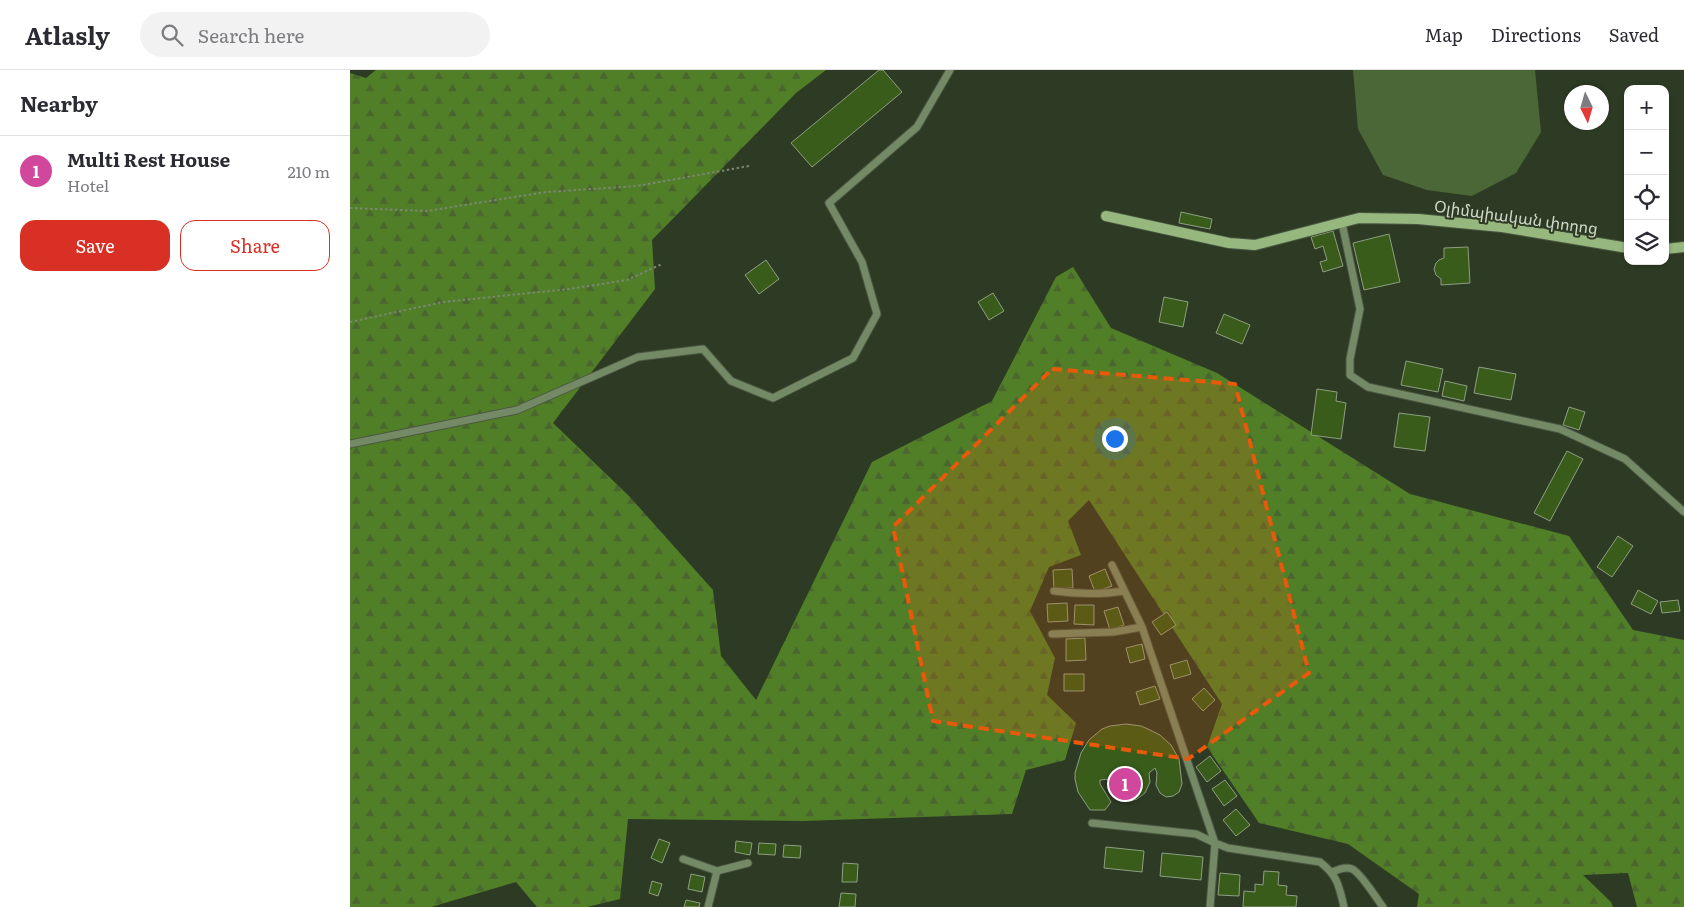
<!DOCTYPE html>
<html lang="en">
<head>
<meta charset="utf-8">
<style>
	body { margin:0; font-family:Literata,"Noto Sans Armenian",serif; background:#f2f2f3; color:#2b2b33 }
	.controls { position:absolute; right:15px; top:15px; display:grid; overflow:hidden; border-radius:10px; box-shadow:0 1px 4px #0004 }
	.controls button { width:45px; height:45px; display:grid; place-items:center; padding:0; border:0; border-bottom:1px solid #e1e1e2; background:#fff; color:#2b2b33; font:25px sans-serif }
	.compass { position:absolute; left:1214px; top:15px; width:45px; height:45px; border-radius:50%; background:#fff; box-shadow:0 1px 4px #0004; rotate:175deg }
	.you { position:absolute; left:764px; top:368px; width:18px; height:18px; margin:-12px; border:4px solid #fff; border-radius:50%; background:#1a73e8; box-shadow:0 0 0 8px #1a73e833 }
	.badge { display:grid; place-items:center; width:32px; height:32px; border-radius:50%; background:#d93025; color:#fff; font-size:16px; font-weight:700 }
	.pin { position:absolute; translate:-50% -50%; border:2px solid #fff; box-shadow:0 1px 5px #0006 }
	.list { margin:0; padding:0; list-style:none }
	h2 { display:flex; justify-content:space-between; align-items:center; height:65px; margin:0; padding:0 20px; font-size:21px }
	h2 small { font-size:16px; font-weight:400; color:#7c7c81 }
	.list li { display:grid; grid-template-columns:32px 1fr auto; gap:15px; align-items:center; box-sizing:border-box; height:70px; padding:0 20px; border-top:1px solid #e1e1e2 }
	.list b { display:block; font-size:19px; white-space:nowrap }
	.list p { margin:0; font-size:16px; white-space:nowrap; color:#7c7c81 }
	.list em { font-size:16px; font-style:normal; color:#7c7c81 }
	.actions { display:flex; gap:10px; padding:15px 20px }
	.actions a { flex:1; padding:11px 0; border:1px solid #d93025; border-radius:15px; text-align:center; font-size:18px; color:#d93025 }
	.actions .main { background:#d93025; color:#fff }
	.icon { flex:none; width:28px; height:28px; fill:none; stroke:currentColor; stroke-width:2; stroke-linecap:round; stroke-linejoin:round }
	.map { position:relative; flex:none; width:1334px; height:837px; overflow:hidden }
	header { display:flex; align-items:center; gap:30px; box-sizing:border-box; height:70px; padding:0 25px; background:#fff; border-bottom:1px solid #e1e1e2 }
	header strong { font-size:24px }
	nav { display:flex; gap:28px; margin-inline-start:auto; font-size:18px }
	.search { width:350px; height:45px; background:#f2f2f3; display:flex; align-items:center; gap:12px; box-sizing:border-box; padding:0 18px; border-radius:28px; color:#7c7c81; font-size:19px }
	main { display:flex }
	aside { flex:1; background:#fff }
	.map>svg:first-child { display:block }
</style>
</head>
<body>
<header>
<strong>Atlasly</strong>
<div class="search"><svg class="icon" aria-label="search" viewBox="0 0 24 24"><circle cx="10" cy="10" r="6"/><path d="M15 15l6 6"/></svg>Search here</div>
<nav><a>Map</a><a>Directions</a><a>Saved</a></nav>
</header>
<main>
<aside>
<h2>Nearby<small></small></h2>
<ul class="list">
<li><span class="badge" style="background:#d1479c">1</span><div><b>Multi Rest House</b><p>Hotel</p></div><em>210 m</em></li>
</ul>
<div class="actions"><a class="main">Save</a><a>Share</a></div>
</aside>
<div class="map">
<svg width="1334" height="837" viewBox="0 0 1334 837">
	<defs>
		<pattern id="forest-firs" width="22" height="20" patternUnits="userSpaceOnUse" patternTransform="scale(1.25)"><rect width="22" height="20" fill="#517f27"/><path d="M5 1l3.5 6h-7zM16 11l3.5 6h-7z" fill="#49662f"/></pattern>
	</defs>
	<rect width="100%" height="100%" fill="#2e3b24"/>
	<!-- forest -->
	<path fill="url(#forest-firs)" d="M26,0H476L446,23L302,170L305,219L203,353L279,426L363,520L371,586L406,630L522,392L642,331L706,207L723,197L761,258L867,303L1060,424L1219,466L1283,560L1334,570V837H1287L1278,803L1233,805L1261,832L1263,837H1067L1069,824L998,774L909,753L857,677L872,634L739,430L718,451L731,485L699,497L680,541L705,588L697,625L726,653L715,690L676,700L662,744L453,751L278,749L270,829L237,837H187L166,812L81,837H0V3L16,8Z"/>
	<!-- garden -->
	<path fill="#4c6737" d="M1003,0H1185L1191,62L1166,103L1122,126L1077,120L1033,105L1008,59Z"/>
	<!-- building -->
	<path fill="#395c1a" stroke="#8e9e83" d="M529,0H533L552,22L462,97L441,73Z
		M831,142L862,149L860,159L829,153Z
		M983,161L993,196L973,202L970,192L977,190L973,176L965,179L961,167Z
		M1039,164L1050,212L1014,220L1003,173Z
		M1118,177L1120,213L1091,215V209L1086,205L1084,199L1086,193L1089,190L1094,188V178Z
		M416,190L429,209L409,224L395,205Z
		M643,223L654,241L639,250L628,232Z
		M814,227L838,232L833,257L809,252Z
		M874,244L900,255L892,274L866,263Z
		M1056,291L1093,299L1088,322L1051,315Z
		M1129,297L1166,304L1161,330L1124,323Z
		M1095,311L1117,316L1114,331L1092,326Z
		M967,319L987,322L986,331L996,333L991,369L961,365Z
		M1219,337L1235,342L1229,360L1213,355Z
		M1049,343L1080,347L1075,381L1044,377Z
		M1217,381L1233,389L1200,451L1184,443Z
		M1268,466L1283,476L1262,507L1247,497Z
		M722,499L723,518L704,519L703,500Z
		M755,499L762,516L745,522L739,506Z
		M1288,520L1308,531L1301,544L1281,534Z
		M1328,530L1330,541L1312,543L1310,532Z
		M717,533L718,551L698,552L697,534Z
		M725,535H744V555L724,554Z
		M768,537L774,555L760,560L754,541Z
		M817,542L826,555L811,565L802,552Z
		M735,568L736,590L716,591V569Z
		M792,574L795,589L780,593L776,578Z
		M837,590L841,604L824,609L820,595Z
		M714,604H734V621H714Z
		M805,616L810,629L790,635L786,622Z
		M854,618L865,630L853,641L842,629Z
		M776,654L791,656L798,659L810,665L821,675L829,689L832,714L829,722L823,726L816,727L810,723L806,715L807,703L805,698L799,703L800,712L795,723L787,729L781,731L770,728L766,725L760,709L750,710V714L761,732L755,740H740L728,722L725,709V703L731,683L739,670L752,659L760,656Z
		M860,686L871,701L857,712L846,697Z
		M875,710L887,726L874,736L862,719Z
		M886,739L900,755L886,766L873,750Z
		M309,769L320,773L312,793L301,788Z
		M386,771L402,773L400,785L385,782Z
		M409,773L426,774L425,785L408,784Z
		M434,775L451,776L450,788L433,787Z
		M756,777L794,781L792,802L754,798Z
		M812,783L853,787L851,810L810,806Z
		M493,793L508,794L507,812H492Z
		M914,801L929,802L928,815L937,816L936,825L947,826L946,837H893L894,821L905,822V814L913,815Z
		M870,803L890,805L889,826L868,825Z
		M341,804L355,807L352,822L338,819Z
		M302,811L312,814L308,826L299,823Z
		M491,823L506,824L505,837H489Z
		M336,830L350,833L349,837H334Z"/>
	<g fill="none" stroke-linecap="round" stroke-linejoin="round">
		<!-- lane casing -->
		<g stroke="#4b5742" stroke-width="9">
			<path id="lane" d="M992,153L1010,239L1000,289V305L1018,317L1210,359L1275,389L1334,442
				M0,374L167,340L288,287L353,279L381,311L423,328L503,288L527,244L512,192L479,133L567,57L600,0
				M762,495L792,557L865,773L878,778L970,792C988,806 989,816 994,837
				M704,521C728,524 750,525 774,521
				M702,564L763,562L792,557
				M742,753L846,764L865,773L860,837
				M333,789L367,801
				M982,802C988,800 995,796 1002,799C1010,802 1027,829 1033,837
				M358,837L367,801L398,793"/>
		</g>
		<!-- secondary casing -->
		<g stroke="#4b5742" stroke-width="12">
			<path id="secondary" d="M756,146L879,173L905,175L1009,148L1068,149L1152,157L1278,178
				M1315,179L1334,177"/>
		</g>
		<!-- path -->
		<path stroke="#7b8673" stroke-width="2" stroke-dasharray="2.5 2.5" stroke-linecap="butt" d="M0,138L77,141L196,122L287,116L399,96
			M0,252L93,232L219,219L277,210L312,194"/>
		<!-- lane -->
		<use href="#lane" stroke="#748965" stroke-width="7"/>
		<!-- secondary -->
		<use href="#secondary" stroke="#96b77e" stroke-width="10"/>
	</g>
	<!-- marked area -->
	<path fill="#e8590c" fill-opacity="0.2" stroke="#e8590c" stroke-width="4" stroke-dasharray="10 6" stroke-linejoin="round" d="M702,299L885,314L959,603L838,689L583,651L543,457Z"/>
	<g text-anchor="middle" stroke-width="4" stroke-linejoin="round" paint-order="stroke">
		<!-- street labels -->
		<g font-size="16" fill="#cfd8c9" stroke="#2e3b24">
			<text transform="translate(1166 147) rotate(8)" y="6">Օլիմպիական փողոց</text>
		</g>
	</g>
</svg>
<div class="controls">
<button>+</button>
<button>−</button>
<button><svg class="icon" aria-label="locate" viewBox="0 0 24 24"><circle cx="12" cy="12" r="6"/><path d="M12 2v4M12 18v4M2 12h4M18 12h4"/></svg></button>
<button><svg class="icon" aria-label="layers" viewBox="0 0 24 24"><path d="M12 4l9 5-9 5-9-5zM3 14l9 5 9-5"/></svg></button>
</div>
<svg class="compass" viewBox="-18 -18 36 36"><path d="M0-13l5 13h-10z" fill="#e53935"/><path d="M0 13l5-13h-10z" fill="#7c7c81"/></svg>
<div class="you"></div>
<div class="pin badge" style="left:775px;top:714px;background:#d1479c">1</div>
</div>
</main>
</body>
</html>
